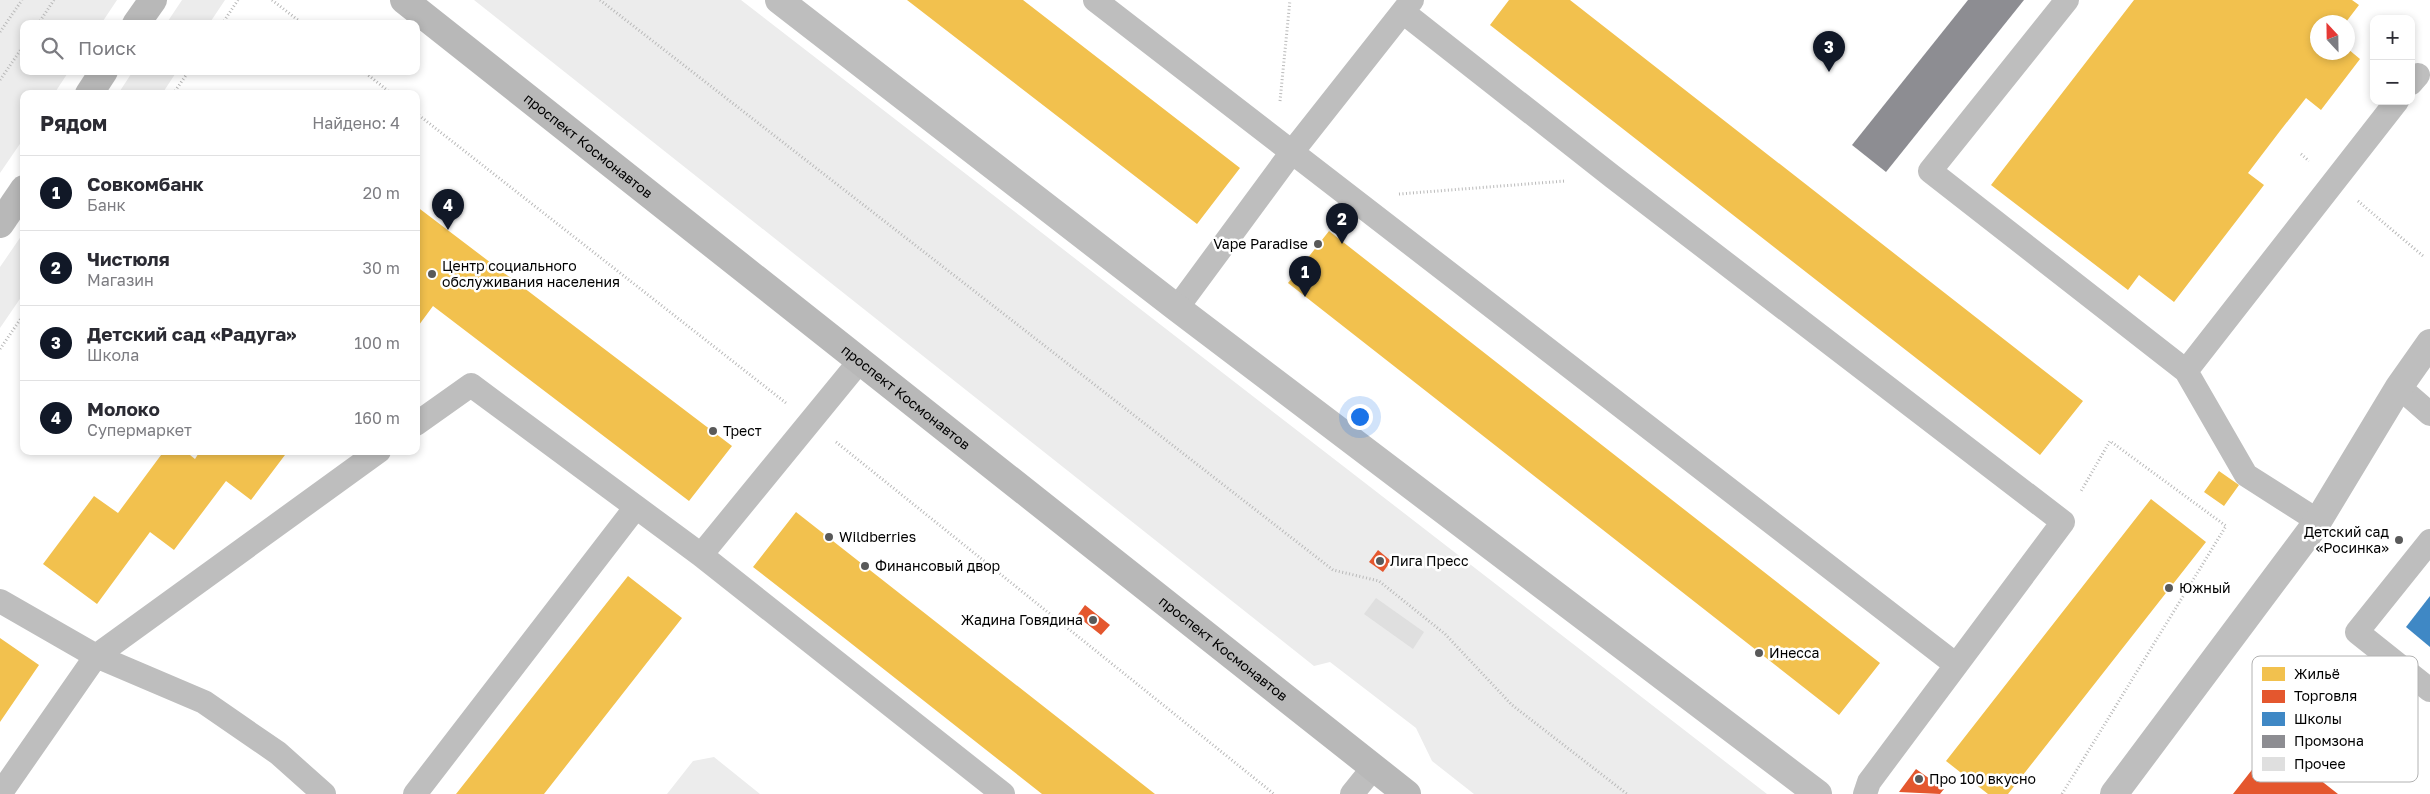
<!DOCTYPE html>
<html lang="ru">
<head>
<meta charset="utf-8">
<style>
	body { margin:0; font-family:"Golos Text",sans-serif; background:#f7f7f7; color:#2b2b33 }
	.controls { position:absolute; right:15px; top:15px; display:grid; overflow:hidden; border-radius:10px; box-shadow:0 2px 8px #0003 }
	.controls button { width:45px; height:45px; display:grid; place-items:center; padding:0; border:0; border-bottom:1px solid #e1e1e2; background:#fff; color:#2b2b33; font:25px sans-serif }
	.compass { position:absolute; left:2310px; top:15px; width:45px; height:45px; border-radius:50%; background:#fff; box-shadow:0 2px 8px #0003; rotate:338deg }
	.you { position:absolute; left:1359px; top:416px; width:18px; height:18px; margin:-12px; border:4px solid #fff; border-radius:50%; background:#1a73e8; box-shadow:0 0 0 8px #1a73e833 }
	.badge { display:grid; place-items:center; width:32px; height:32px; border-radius:50%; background:#111827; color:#fff; font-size:16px; font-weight:700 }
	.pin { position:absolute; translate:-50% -41px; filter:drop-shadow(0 1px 2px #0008) }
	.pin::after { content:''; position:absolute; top:26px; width:18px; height:15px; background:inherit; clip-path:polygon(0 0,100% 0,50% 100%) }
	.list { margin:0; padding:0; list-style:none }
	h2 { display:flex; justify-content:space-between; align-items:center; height:65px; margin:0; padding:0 20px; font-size:21px }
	h2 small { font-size:16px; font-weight:400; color:#7c7c81 }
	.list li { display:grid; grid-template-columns:32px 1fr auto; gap:15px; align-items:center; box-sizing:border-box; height:75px; padding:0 20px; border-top:1px solid #e1e1e2 }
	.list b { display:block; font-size:19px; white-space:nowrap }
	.list p { margin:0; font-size:16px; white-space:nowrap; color:#7c7c81 }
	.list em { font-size:16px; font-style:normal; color:#7c7c81 }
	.icon { flex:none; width:28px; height:28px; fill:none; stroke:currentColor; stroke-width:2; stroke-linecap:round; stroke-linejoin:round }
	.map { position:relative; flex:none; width:2430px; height:794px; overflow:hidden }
	.search { position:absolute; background:#fff; box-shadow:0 2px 8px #0003; left:20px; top:20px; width:400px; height:55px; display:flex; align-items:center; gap:12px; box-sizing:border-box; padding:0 18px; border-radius:10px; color:#7c7c81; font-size:19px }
	.panel { position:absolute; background:#fff; box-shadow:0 2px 8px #0003; left:20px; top:90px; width:400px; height:365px; border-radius:10px }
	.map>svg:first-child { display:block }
</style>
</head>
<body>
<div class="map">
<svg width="2430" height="794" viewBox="0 0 2430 794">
	<rect width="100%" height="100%" fill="#fff"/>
	<!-- green -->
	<path fill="#ececec" d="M0,0H117L101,24H24V71H69L54,94H24V138L0,173Z
		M182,0H225L209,24H166Z
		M474,0H741L1767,794H1474L1432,761L1416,728L1330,662L1314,666Z
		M133,71H177L162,94H118Z
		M24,232V293L0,328V267Z
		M714,757L760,794H667L693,761Z"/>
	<!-- homes -->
	<path fill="#f2c14e" d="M907,0H1023L1240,168L1197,224Z
		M1509,0H1570L2083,401L2040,455L1490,25Z
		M2134,0H2352L2359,5L2346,22H2318V52H2348V49L2360,59L2321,110L2306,98L2280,131L2248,173L2264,185L2174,302L2139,275L2128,290L1991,185Z
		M416,206L732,446L689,501L433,306L416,329Z
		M1329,231L1880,663L1839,715L1288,283Z
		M164,451H185L195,459L200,451H288L251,500L226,481L174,550L150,532L97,604L43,564L94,496L118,513Z
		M2219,471L2239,485L2224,506L2204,492Z
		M2151,499L2206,542L2008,794H1988L1946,761Z
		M796,512L894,589L1155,794H1042L843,637L753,567Z
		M628,576L682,618L544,794H456Z
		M0,638L39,665L0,722Z"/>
	<!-- shops -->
	<path fill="#e4572e" d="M1378,550L1391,561L1383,572L1369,562Z
		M1085,605L1110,625L1101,635L1077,616Z
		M2273,743L2338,794H2233Z
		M1916,769L1944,789L1940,794L1899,792Z"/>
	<!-- schools -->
	<path fill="#3f88c5" d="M2430,596V647L2406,627Z"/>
	<!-- industry -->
	<path fill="#8d8d92" d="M1968,0H2024L1886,172L1852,145Z"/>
	<!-- building -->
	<path fill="#dfdfdf" d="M1376,598L1424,632L1413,649L1364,614Z"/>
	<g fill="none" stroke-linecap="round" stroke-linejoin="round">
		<!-- path -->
		<path stroke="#b9b9b9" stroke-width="3" stroke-dasharray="1 2.5" stroke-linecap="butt" d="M272,0L303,24
			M600,0L1333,570L1379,581L1445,634L1512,705L1627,794
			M38,24L54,0
			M222,24L238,0
			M0,32L22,0
			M363,71L392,94
			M0,80L24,45
			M173,94L189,71
			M1280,101L1290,0
			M416,113L786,403
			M2301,154L2309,161
			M1399,194L1565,181
			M2358,201L2423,256
			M0,349L24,314
			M836,442L1274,794
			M2062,794L2226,526L2110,441L2080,493"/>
		<!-- service -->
		<path stroke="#bebebe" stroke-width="24" d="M1095,0L1955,664
			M2067,0L1930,171L2186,371L2246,475L2318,521
			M1403,12L1613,177L2063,522L1869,782L1865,794
			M2411,83L2418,75
			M1177,308L1292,152L1412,0
			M2186,371L2397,101
			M2399,387L2430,414
			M416,424L471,385L701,555L1003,794
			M2430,541L2357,632L2430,690
			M701,555L859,362
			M0,601L96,656L204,702L278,753L324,794
			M0,794L96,656L379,451
			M415,794L636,507
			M1352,794L1373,768"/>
		<!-- minor -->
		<path stroke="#bebebe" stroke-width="28" d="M779,0L1177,308L1818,794
			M2114,794L2318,521L2399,387L2430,343"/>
		<!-- secondary -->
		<g stroke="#b8b8b8" stroke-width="28">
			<path id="s1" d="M404,0L1407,794"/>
			<path d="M136,24L153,0"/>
			<path d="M89,94L104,71"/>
			<path d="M0,224L24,189"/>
		</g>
	</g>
	<!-- markers -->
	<g fill="#595959" stroke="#fff" stroke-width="2">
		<circle cx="1318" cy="244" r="5"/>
		<circle cx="432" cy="274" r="5"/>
		<circle cx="713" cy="431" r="5"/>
		<circle cx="829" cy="537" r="5"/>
		<circle cx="2399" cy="540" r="5"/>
		<circle cx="1380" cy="561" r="5"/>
		<circle cx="865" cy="566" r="5"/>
		<circle cx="2169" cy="588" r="5"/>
		<circle cx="1093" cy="620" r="5"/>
		<circle cx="1759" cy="653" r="5"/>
		<circle cx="1919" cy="779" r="5"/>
	</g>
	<g text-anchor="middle" stroke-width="5" stroke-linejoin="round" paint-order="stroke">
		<!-- street labels -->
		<g font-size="14" fill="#000" stroke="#fff">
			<text dy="5" stroke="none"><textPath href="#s1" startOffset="235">проспект Космонавтов</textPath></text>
			<text dy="5" stroke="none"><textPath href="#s1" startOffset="640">проспект Космонавтов</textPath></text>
			<text dy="5" stroke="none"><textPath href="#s1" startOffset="1045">проспект Космонавтов</textPath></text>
		</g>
		<!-- poi labels -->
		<g font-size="14" fill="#000" stroke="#fff" text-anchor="start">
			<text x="1308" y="249" text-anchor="end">Vape Paradise</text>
			<text x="442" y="271">Центр социального<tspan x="442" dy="16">обслуживания населения</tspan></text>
			<text x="723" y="436">Трест</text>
			<text x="2389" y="537" text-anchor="end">Детский сад<tspan x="2389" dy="16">«Росинка»</tspan></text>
			<text x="839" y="542">Wildberries</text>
			<text x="1390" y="566">Лига Пресс</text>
			<text x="875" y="571">Финансовый двор</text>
			<text x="2179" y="593">Южный</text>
			<text x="1083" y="625" text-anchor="end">Жадина Говядина</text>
			<text x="1769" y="658">Инесса</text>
			<text x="1929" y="784">Про 100 вкусно</text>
		</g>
	</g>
	<!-- legend -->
	<rect x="2252" y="656" width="166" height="126" rx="8" fill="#fff" stroke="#b2b2b2" stroke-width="1"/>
	<rect x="2262" y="667" width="23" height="14" fill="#f2c14e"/>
	<rect x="2262" y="690" width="23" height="13" fill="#e4572e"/>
	<rect x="2262" y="712" width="23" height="14" fill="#3f88c5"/>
	<rect x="2262" y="735" width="23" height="13" fill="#8d8d92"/>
	<rect x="2262" y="757" width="23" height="14" fill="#dfdfdf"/>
	<g font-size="14" fill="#000">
		<text x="2294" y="679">Жильё</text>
		<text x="2294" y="701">Торговля</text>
		<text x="2294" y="724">Школы</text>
		<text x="2294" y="746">Промзона</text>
		<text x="2294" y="769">Прочее</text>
	</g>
</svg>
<div class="controls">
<button>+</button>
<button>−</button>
</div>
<svg class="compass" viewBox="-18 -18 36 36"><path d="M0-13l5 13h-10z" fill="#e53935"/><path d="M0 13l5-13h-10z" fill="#7c7c81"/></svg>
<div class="you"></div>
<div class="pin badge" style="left:1305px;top:297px">1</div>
<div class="pin badge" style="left:1342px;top:244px">2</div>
<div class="pin badge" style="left:1829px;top:72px">3</div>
<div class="pin badge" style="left:448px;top:230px">4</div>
<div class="search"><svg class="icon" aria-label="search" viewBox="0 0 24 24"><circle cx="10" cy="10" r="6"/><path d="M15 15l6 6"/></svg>Поиск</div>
<section class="panel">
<h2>Рядом<small>Найдено: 4</small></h2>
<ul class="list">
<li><span class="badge">1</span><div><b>Совкомбанк</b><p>Банк</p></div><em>20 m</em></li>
<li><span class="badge">2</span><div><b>Чистюля</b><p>Магазин</p></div><em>30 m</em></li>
<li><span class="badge">3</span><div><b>Детский сад «Радуга»</b><p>Школа</p></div><em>100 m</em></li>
<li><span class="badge">4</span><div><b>Молоко</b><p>Супермаркет</p></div><em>160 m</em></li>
</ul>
</section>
</div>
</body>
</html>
